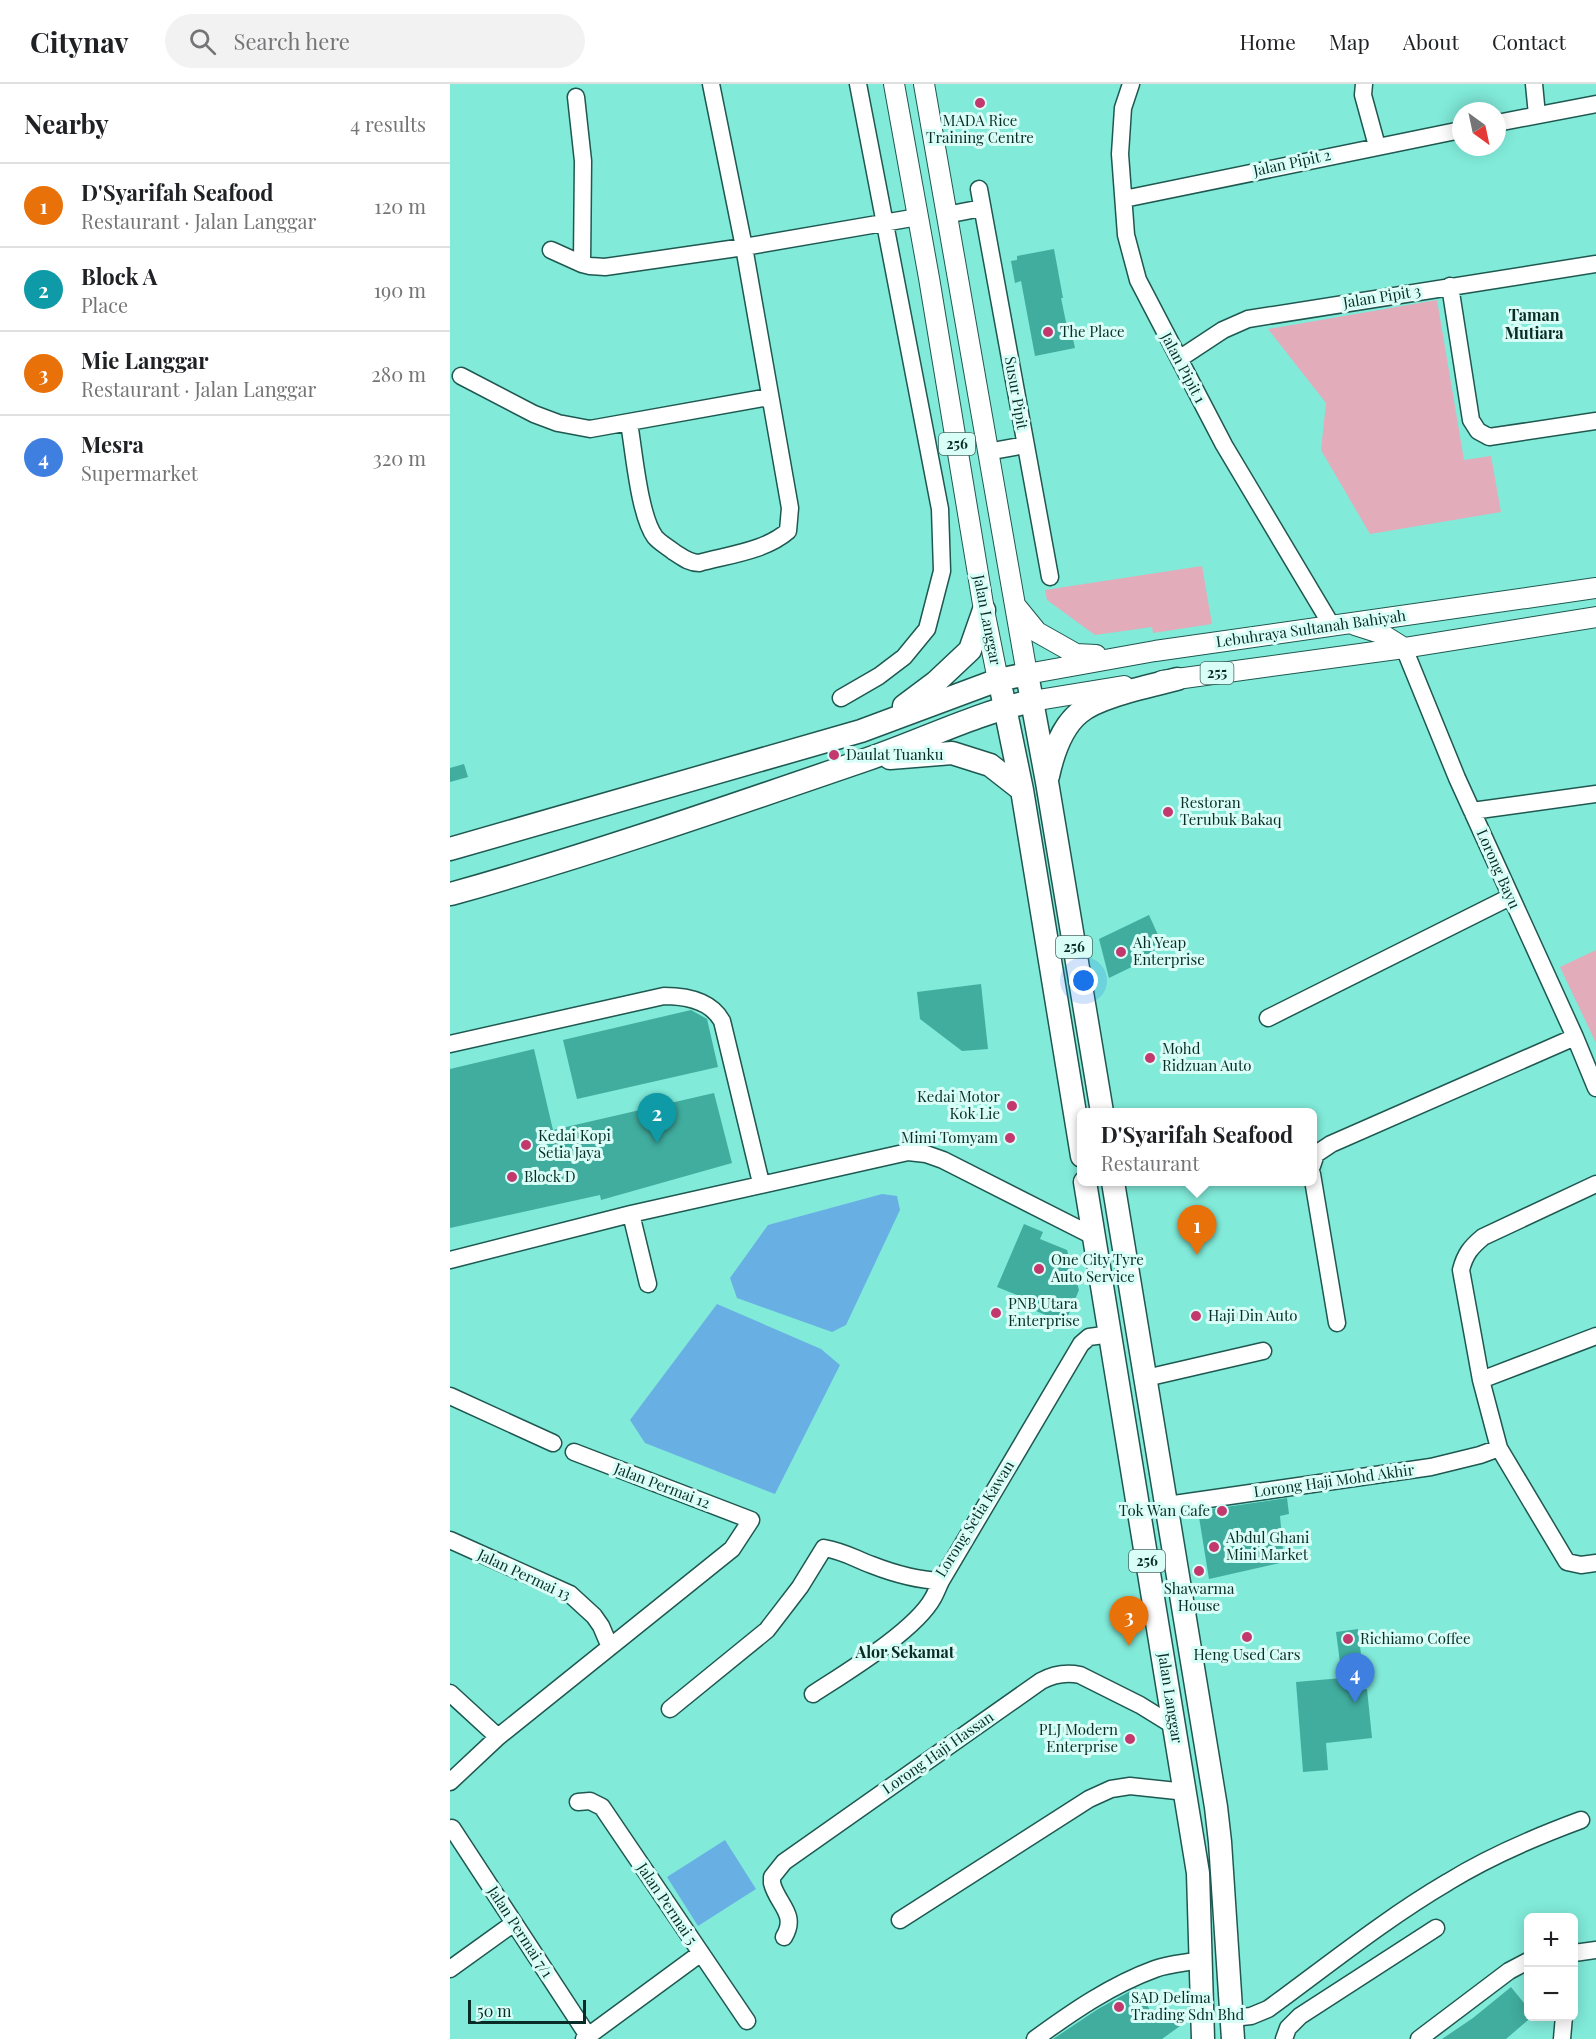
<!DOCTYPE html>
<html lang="en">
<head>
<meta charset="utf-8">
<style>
	body { margin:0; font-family:"Playfair Display",serif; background:#f2f2f2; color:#202124 }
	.controls { position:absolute; right:18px; bottom:18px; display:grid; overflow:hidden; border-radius:9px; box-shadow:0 3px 15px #0003 }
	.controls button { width:54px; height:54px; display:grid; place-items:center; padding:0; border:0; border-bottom:2px solid #e0e0e0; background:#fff; color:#202124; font:30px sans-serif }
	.compass { position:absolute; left:1002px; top:18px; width:54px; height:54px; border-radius:50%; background:#fff; box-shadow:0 3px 15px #0003; rotate:147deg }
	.scale { position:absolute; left:18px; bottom:15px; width:118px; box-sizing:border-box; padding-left:6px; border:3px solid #092c27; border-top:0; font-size:16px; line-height:21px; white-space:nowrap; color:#092c27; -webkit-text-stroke:4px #d8fef7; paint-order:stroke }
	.you { position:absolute; left:634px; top:897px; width:21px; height:21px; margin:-15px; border:4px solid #fff; border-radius:50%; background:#1a73e8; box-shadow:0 0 0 9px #1a73e833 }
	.badge { display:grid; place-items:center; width:39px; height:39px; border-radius:50%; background:#c4396d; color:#fff; font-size:20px; font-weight:700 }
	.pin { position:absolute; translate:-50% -50px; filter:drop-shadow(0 2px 3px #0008) }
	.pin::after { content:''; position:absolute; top:32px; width:21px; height:18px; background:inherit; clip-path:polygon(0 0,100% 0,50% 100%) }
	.popup { position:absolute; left:627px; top:1024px; width:240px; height:78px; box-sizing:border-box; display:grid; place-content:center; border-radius:9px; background:#fff; filter:drop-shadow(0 2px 4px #0005); font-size:20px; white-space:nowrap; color:#757577 }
	.popup b { font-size:22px; color:#202124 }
	.popup::after { content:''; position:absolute; left:50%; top:100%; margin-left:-12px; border:12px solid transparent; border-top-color:#fff }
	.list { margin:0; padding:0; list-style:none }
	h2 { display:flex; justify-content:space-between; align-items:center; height:78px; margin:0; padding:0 24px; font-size:26px }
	h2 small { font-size:20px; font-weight:400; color:#757577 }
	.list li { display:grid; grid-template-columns:39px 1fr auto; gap:18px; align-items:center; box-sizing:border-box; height:84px; padding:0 24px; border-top:2px solid #e0e0e0 }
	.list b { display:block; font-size:22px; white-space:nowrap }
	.list p { margin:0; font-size:20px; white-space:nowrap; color:#757577 }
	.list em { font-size:20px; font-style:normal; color:#757577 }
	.icon { flex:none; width:33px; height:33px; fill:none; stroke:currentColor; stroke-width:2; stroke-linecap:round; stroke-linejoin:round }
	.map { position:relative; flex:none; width:1146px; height:1955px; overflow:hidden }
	header { display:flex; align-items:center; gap:36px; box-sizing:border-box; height:84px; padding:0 30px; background:#fff; border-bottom:2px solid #e0e0e0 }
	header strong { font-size:28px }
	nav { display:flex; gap:33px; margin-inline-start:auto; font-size:21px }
	.search { width:420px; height:54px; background:#f2f2f2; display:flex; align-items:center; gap:15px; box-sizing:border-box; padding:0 21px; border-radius:33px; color:#757577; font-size:22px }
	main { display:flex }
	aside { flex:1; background:#fff }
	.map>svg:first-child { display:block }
</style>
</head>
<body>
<header>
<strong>Citynav</strong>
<div class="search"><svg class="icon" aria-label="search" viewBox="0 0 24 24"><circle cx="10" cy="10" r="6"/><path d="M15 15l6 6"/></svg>Search here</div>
<nav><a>Home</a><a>Map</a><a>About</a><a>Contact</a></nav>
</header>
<main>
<aside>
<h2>Nearby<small>4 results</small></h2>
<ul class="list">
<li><span class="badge" style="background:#e8710a">1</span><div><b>D'Syarifah Seafood</b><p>Restaurant · Jalan Langgar</p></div><em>120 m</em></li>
<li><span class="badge" style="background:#0f9aa8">2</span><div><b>Block A</b><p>Place</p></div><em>190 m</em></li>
<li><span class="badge" style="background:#e8710a">3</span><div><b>Mie Langgar</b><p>Restaurant · Jalan Langgar</p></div><em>280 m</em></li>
<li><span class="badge" style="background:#3f7fe0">4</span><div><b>Mesra</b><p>Supermarket</p></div><em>320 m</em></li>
</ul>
</aside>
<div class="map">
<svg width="1146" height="1955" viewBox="0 0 1146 1955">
	<rect width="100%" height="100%" fill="#81ead9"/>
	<!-- green -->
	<path fill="#e3acba" d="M987,216L1014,376L1041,372L1051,428L920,450L871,366L876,319L818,245Z
		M752,482L762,540L703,549L702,543L645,551L597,516L595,506Z
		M1146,866V959L1110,883Z"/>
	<!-- water -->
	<path fill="#68b0e4" d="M432,1110L447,1112L450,1126L396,1241L382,1248L287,1214L280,1194L318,1141Z
		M267,1220L371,1265L390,1281L325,1410L195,1359L180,1336Z
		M275,1756L306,1805L248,1842L217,1793Z"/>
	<!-- building -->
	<path fill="#40ad9e" d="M604,165L613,214H611L617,243L620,242L625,264L585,272L571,197L565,199L561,177L567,176V172Z
		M14,680L18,693L0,698V684Z
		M699,831L713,862L696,871L698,875L659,894L649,855Z
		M531,900L538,965L512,967L470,935L467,908Z
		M241,926L257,935L268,983L127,1015L113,956Z
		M84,965L103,1046L264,1009L282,1079L151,1116L150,1111L0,1144V985Z
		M574,1140L593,1148L590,1155L617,1166L629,1206L615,1239L564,1218L567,1211L547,1203Z
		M837,1414L839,1430L830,1432L834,1478L759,1495L748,1427Z
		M908,1545L915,1605H917L922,1654L876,1659L878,1686L853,1688L846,1598L892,1594L886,1548Z
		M1061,1903L1078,1924V1936L1056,1955H992L1023,1934Z
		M686,1904L702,1929L715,1920L730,1942L712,1955H603L648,1925Z"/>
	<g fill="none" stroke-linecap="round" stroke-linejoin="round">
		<!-- minor casing -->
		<g stroke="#1f5850" stroke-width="19">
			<path id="minor" d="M681,0L673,24L670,70L676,151L688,196L774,361L882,542
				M914,0L913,11L927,62
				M1084,0L1087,31
				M126,13L133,77L132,180L140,182L155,183L294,163L468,133
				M1047,39L1146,20
				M529,105L600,493
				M674,115L1011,46
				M496,131L532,124
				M101,166L132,180
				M1000,202L1021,336L1028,347L1039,353L1146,337
				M729,275L773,246L798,235L1146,180
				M11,292L84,330L108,339L140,345L319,313
				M179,339C184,367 189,431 205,453C210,459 218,463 224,468C232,473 239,479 249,479C278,471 315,467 338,447L340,424L294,163L261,0
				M537,368L575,361
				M954,564L1007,694L1125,953L1146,1004
				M391,614L429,592L454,573L477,545L492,487L490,425L408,0
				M1022,727L1146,710
				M818,934L1060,813
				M0,960L214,912C236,912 261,917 272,937L311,1099
				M862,1082L866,1070L881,1060L1125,953
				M862,1090L887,1239
				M1146,1100L1033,1153C1021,1163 1015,1170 1011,1186L1031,1296L1049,1364L1117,1478L1131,1481L1146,1479
				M181,1130L198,1200
				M0,1176L181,1130L458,1068L476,1070L493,1076L643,1152
				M696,1294L813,1267
				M1031,1296L1146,1252
				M0,1312L103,1359
				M717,1421L981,1383L1030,1371L1049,1364
				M0,1456L120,1510L144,1532L151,1542L160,1563
				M0,1609L48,1653
				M363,1610C395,1589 465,1547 483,1514C486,1509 488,1503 491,1497
				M220,1625L317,1546L350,1503L374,1464C396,1468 403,1474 422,1481C445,1490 466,1496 491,1497L631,1260L639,1253L661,1250
				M0,1698L48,1653L282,1465L301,1436L124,1368
				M128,1718L140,1717L152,1723L297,1937
				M2,1744L138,1952
				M450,1836L639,1715L661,1705L680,1702L736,1708
				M334,1853C348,1830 327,1820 322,1799V1793L334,1778L591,1597C604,1590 616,1588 630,1591L690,1621L724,1642
				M1124,1869L1146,1866
				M0,1885L64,1839
				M782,1934L801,1932L818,1925C877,1882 935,1835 998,1798C1040,1772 1085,1753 1131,1736
				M134,1955L251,1869
				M585,1955C622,1928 661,1901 705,1885C719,1880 736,1879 750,1876
				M834,1955L838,1944L850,1932L986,1844
				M969,1955L1059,1887L1078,1877
				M1112,1955L1114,1932"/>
		</g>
		<!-- major casing -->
		<g stroke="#1f5850" stroke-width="22">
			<path id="major" d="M444,0L479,194L534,526L548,596
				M474,0L577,590L705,567L1146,504
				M565,521L587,548L626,570L646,571
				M905,541L930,549L954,564
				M712,597L954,564L1146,533
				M582,617L674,602"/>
		</g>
		<!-- highway casing -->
		<g stroke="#1f5850" stroke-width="25">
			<path id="highway" d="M552,609L572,706L632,1072
				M454,622L486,598L520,566L534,526
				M440,674L502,669L540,681L572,706
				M598,692C603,669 611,644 629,629C648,612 701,602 727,595
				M0,765L411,647L548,596L577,590L597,698L652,1028
				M1,810C140,771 278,723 415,676C471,657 524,630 582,617
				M635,1098L748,1789L753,1955
				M663,1098L766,1723L770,1758L783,1955"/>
		</g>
		<!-- minor -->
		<use href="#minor" stroke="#fff" stroke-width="16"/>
		<!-- major -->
		<use href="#major" stroke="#fff" stroke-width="20"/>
		<!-- highway -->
		<use href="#highway" stroke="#fff" stroke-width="22"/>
	</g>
	<!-- markers -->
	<g fill="#c4396d" stroke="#d8fef7" stroke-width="2">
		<circle cx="530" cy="19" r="6"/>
		<circle cx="598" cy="248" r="6"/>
		<circle cx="384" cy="671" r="6"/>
		<circle cx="718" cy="728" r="6"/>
		<circle cx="671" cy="868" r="6"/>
		<circle cx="700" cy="974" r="6"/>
		<circle cx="562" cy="1022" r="6"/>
		<circle cx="560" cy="1054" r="6"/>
		<circle cx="76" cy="1061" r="6"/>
		<circle cx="62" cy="1093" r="6"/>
		<circle cx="589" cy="1185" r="6"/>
		<circle cx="546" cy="1229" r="6"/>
		<circle cx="746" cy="1232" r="6"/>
		<circle cx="772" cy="1427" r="6"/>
		<circle cx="764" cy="1463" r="6"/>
		<circle cx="749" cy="1487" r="6"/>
		<circle cx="797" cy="1553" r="6"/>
		<circle cx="898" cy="1555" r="6"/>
		<circle cx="680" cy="1655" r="6"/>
		<circle cx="669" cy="1923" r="6"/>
	</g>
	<g text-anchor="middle" stroke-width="6" stroke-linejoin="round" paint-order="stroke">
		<!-- shield labels -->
		<g fill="#d8fef7" stroke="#476b65" stroke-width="1.5">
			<rect x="489" y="349" width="36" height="22" rx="4.5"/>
			<rect x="750.5" y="578" width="33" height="22" rx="4.5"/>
			<rect x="606" y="852" width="36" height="22" rx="4.5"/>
			<rect x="679" y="1466" width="36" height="22" rx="4.5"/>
		</g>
		<g font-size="14" font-weight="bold" fill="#092c27">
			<text x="507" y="365">256</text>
			<text x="767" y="594">255</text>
			<text x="624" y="868">256</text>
			<text x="697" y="1482">256</text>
		</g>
		<!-- poi labels -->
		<g font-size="15" fill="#092c27" stroke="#d8fef7" text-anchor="start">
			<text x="530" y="42" text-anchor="middle">MADA Rice<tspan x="530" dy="17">Training Centre</tspan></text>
			<text x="610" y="253">The Place</text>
			<text x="396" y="676">Daulat Tuanku</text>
			<text x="730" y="724">Restoran<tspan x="730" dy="17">Terubuk Bakaq</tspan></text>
			<text x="683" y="864">Ah Yeap<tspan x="683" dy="17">Enterprise</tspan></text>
			<text x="712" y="970">Mohd<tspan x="712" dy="17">Ridzuan Auto</tspan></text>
			<text x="550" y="1018" text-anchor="end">Kedai Motor<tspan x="550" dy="17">Kok Lie</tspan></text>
			<text x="88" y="1057">Kedai Kopi<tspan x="88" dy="17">Setia Jaya</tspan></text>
			<text x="548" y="1059" text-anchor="end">Mimi Tomyam</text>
			<text x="74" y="1098">Block D</text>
			<text x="601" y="1181">One City Tyre<tspan x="601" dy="17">Auto Service</tspan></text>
			<text x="558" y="1225">PNB Utara<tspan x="558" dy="17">Enterprise</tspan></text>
			<text x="758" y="1237">Haji Din Auto</text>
			<text x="760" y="1432" text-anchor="end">Tok Wan Cafe</text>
			<text x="776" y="1459">Abdul Ghani<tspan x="776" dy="17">Mini Market</tspan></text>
			<text x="749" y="1510" text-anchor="middle">Shawarma<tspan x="749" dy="17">House</tspan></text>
			<text x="910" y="1560">Richiamo Coffee</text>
			<text x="797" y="1576" text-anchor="middle">Heng Used Cars</text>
			<text x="668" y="1651" text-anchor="end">PLJ Modern<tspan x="668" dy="17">Enterprise</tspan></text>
			<text x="681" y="1919">SAD Delima<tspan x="681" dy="17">Trading Sdn Bhd</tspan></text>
		</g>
		<!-- street labels -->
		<g font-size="15" fill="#092c27" stroke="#d8fef7">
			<text transform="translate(842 79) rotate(-12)" y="5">Jalan Pipit 2</text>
			<text transform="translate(932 213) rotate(-9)" y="5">Jalan Pipit 3</text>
			<text transform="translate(733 284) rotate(62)" y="5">Jalan Pipit 1</text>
			<text transform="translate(566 309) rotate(80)" y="5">Susur Pipit</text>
			<text transform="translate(537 536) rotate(79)" y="5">Jalan Langgar</text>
			<text transform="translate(861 545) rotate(-8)" y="5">Lebuhraya Sultanah Bahiyah</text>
			<text transform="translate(1048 785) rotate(66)" y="5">Lorong Bayu</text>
			<text transform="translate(884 1397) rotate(-8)" y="5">Lorong Haji Mohd Akhir</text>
			<text transform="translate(212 1402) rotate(21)" y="5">Jalan Permai 12</text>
			<text transform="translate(525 1435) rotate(-58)" y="5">Lorong Setia Kawan</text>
			<text transform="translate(74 1491) rotate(25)" y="5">Jalan Permai 13</text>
			<text transform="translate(720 1614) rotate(81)" y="5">Jalan Langgar</text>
			<text transform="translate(488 1669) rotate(-35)" y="5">Lorong Haji Hassan</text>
			<text transform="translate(217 1820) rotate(56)" y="5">Jalan Permai 5</text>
			<text transform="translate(70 1848) rotate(57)" y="5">Jalan Permai 7/1</text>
		</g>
		<!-- neighbourhood labels -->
		<g font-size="16" font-weight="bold" fill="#092c27" stroke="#d8fef7">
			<text x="1084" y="237">Taman<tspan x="1084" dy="18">Mutiara</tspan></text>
			<text x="455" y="1574">Alor Sekamat</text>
		</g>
	</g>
</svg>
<div class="controls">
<button>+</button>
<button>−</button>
</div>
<svg class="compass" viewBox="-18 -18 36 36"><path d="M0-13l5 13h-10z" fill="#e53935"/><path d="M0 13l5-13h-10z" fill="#757577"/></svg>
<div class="scale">50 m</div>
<div class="you"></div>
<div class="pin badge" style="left:747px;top:1171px;background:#e8710a">1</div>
<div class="popup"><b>D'Syarifah Seafood</b>Restaurant</div>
<div class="pin badge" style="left:207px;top:1059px;background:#0f9aa8">2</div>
<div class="pin badge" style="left:679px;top:1562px;background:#e8710a">3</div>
<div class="pin badge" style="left:905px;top:1619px;background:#3f7fe0">4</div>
</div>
</main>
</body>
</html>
